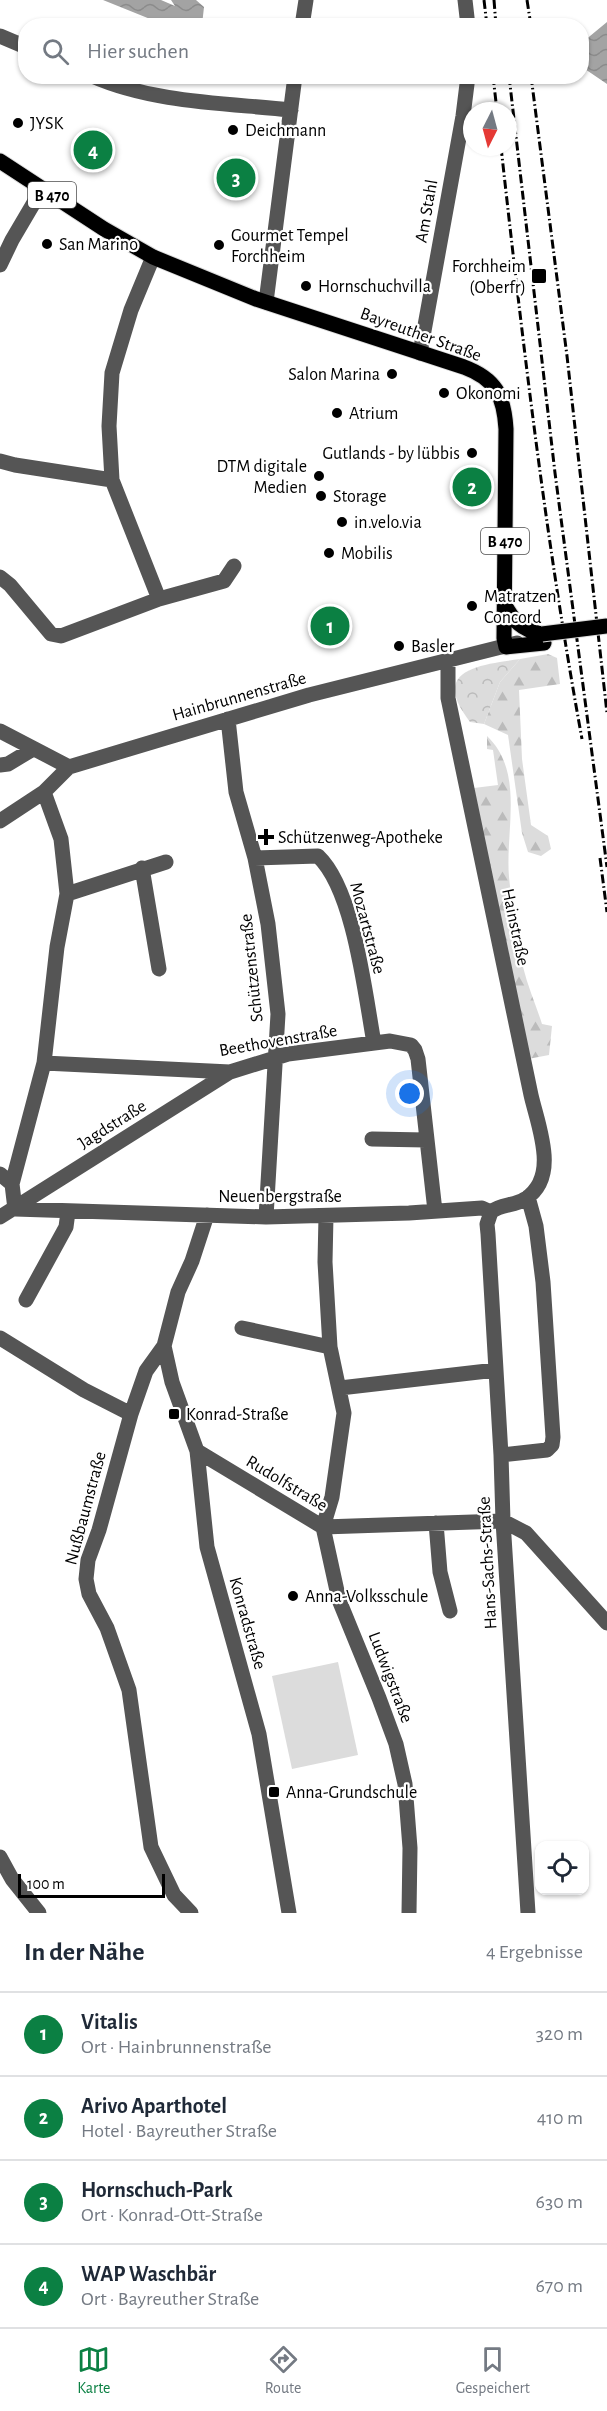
<!DOCTYPE html>
<html lang="de">
<head>
<meta charset="utf-8">
<style>
	body { margin:0; font-family:"Alegreya Sans",sans-serif; background:#f2f2f3; color:#1f2937 }
	.controls { position:absolute; right:18px; bottom:18px; display:grid; overflow:hidden; border-radius:12px; box-shadow:0 2px 4px #0004 }
	.controls button { width:54px; height:54px; display:grid; place-items:center; padding:0; border:0; border-bottom:2px solid #e0e1e3; background:#fff; color:#1f2937; font:30px sans-serif }
	.compass { position:absolute; left:463px; top:102px; width:54px; height:54px; border-radius:50%; background:#fff; box-shadow:0 2px 4px #0004; rotate:186deg }
	.scale { position:absolute; left:18px; bottom:15px; width:147px; box-sizing:border-box; padding-left:6px; border:3px solid #000; border-top:0; font-size:16px; line-height:21px; white-space:nowrap; color:#000; -webkit-text-stroke:4px #fff; paint-order:stroke }
	.you { position:absolute; left:410px; top:1094px; width:21px; height:21px; margin:-15px; border:4px solid #fff; border-radius:50%; background:#1a73e8; box-shadow:0 0 0 9px #1a73e833 }
	.badge { display:grid; place-items:center; width:39px; height:39px; border-radius:50%; background:#0b8043; color:#fff; font-size:20px; font-weight:700 }
	.pin { position:absolute; translate:-50% -50%; border:3px solid #fff; box-shadow:0 2px 6px #0006 }
	.list { margin:0; padding:0; list-style:none }
	h2 { display:flex; justify-content:space-between; align-items:center; height:78px; margin:0; padding:0 24px; font-size:26px }
	h2 small { font-size:20px; font-weight:400; color:#747a83 }
	.list li { display:grid; grid-template-columns:39px 1fr auto; gap:18px; align-items:center; box-sizing:border-box; height:84px; padding:0 24px; border-top:2px solid #e0e1e3 }
	.list b { display:block; font-size:22px; white-space:nowrap }
	.list p { margin:0; font-size:20px; white-space:nowrap; color:#747a83 }
	.list em { font-size:20px; font-style:normal; color:#747a83 }
	.icon { flex:none; width:33px; height:33px; fill:none; stroke:currentColor; stroke-width:2; stroke-linecap:round; stroke-linejoin:round }
	.map { position:relative; flex:none; width:607px; height:1913px; overflow:hidden }
	.search { position:absolute; background:#fff; box-shadow:0 2px 4px #0004; left:18px; right:18px; top:18px; height:66px; display:flex; align-items:center; gap:15px; box-sizing:border-box; padding:0 21px; border-radius:24px; color:#747a83; font-size:22px }
	.sheet { height:414px; background:#fff }
	nav { display:flex; justify-content:space-around; align-items:center; box-sizing:border-box; height:84px; border-top:2px solid #e0e1e3; background:#fff; font-size:16px; color:#747a83 }
	nav a { display:grid; justify-items:center; gap:3px }
	nav .on { color:#0b8043 }
	.map>svg:first-child { display:block }
</style>
</head>
<body>
<div class="map">
<svg width="607" height="1913" viewBox="0 0 607 1913">
	<defs>
		<pattern id="forest-firs" width="22" height="20" patternUnits="userSpaceOnUse" patternTransform="scale(1.5)"><rect width="22" height="20" fill="#dcdcdc"/><path d="M5 1l3.5 6h-7zM16 11l3.5 6h-7z" fill="#bbb"/></pattern>
		<pattern id="park-crowns" width="20" height="18" patternUnits="userSpaceOnUse" patternTransform="scale(1.5)"><rect width="20" height="18" fill="#dcdcdc"/><path d="M2 6a3 3 0 1 1 6 0M12 15a3 3 0 1 1 6 0" fill="none" stroke="#bbb"/></pattern>
		<pattern id="water-waves" width="16" height="10" patternUnits="userSpaceOnUse" patternTransform="scale(1.5)"><rect width="16" height="10" fill="#a3a3a3"/><path d="M0 5q4-4 8 0t8 0" fill="none" stroke="#8b8b8b"/></pattern>
	</defs>
	<rect width="100%" height="100%" fill="#fff"/>
	<!-- grass -->
	<path fill="#dcdcdc" d="M338,1662L358,1755L292,1769L272,1676Z"/>
	<!-- forest -->
	<path fill="url(#forest-firs)" d="M548,654L557,658L560,684L519,690L522,759L531,825L548,836L551,849L541,856L528,852L522,833L508,735L484,724L500,682L520,659Z
		M487,736C525,772 505,831 509,877C512,906 516,939 523,967C528,987 536,1005 542,1024L552,1026L549,1055L528,1059L474,788L498,785L493,750L487,749Z"/>
	<!-- park -->
	<path fill="url(#park-crowns)" d="M520,659L500,682L484,724L470,722C429,669 480,665 520,659Z"/>
	<!-- water -->
	<path fill="url(#water-waves)" d="M103,0H161L175,6L171,0H196L204,7L202,25H165Z
		M607,22V84L582,67V39L584,41Z"/>
	<!-- pier -->
	<path fill="#fff" d="M476,0H537L548,7L550,25H493L477,16Z"/>
	<g fill="none" stroke-linecap="round" stroke-linejoin="round">
		<!-- major casing -->
		<g stroke="#dbdbdb" stroke-width="17">
			<path id="major" d="M0,161L104,229L153,257L256,299L464,367C496,379 504,396 506,429L504,638L506,647L544,643
				M504,603C513,621 522,630 542,634"/>
		</g>
		<!-- minor -->
		<path stroke="#555" stroke-width="15" d="M465,0L468,26
			M302,26L306,0
			M0,36L26,47
			M92,76C153,103 226,103 291,110
			M153,257L131,310L112,373L109,426L112,480L159,599L224,581L234,566
			M0,265L12,240L42,189
			M266,302L295,76
			M420,353L463,116L468,76
			M0,461L15,465L112,480
			M0,577L10,585L51,634L61,636L159,599
			M448,660V698L531,1095C538,1126 560,1177 525,1199C515,1206 500,1204 491,1212
			M228,719L236,792L255,858L268,924L278,1014L266,1217
			M0,731L69,767
			M0,765L8,764L33,749
			M0,821L44,792L69,767L309,695L517,643
			M255,858L318,856C354,890 365,994 374,1043
			M142,868L159,969
			M67,894L166,862
			M44,1063L230,1072L288,1054L390,1041L411,1045L415,1050L418,1059L435,1211
			M372,1139L426,1140
			M0,1174L12,1184
			M15,1209L266,1217L409,1213L482,1208L491,1212
			M15,1209L12,1184L44,1063L57,947L67,894L61,839L44,792
			M491,1212L487,1224L488,1234L501,1455L503,1521L528,1913
			M326,1216L325,1262L330,1347L344,1413L332,1497L323,1527L339,1600L379,1698L396,1744L405,1784L410,1848L409,1913
			M0,1217L230,1072
			M26,1300L66,1227L68,1212
			M242,1328L330,1347
			M0,1338L84,1390L131,1414
			M164,1346L172,1382L197,1451L207,1547L259,1734L289,1913
			M340,1388L496,1370
			M197,1451L323,1527L503,1521L526,1533L607,1623
			M501,1455L547,1450L552,1445L553,1437L543,1282L536,1226L528,1197
			M436,1523L440,1572L450,1611
			M0,1857L12,1879L39,1913
			M191,1913L174,1895L151,1847L129,1690L107,1628L89,1594L86,1579L88,1560L99,1530L131,1414L146,1371L164,1346L178,1292L192,1261L207,1215"/>
		<!-- major -->
		<use href="#major" stroke="#000" stroke-width="15"/>
		<!-- rail -->
		<path stroke="#000" stroke-width="3" stroke-dasharray="9 3 1.5 3" stroke-linecap="butt" d="M484,0L487,26
			M494,0L496,26
			M527,0L531,26
			M493,76L497,111
			M509,76L555,473L607,867
			M531,76L567,356L607,713
			M501,147C523,345 546,542 582,739
			M600,858L607,912"/>
		<!-- major-bridge casing -->
		<g stroke="#dbdbdb" stroke-width="17" stroke-linecap="butt">
			<path id="major-bridge" d="M542,634L607,626"/>
		</g>
		<!-- major-bridge -->
		<use href="#major-bridge" stroke="#000" stroke-width="15"/>
	</g>
	<!-- markers -->
	<g fill="#000" stroke="#fff" stroke-width="2">
		<circle cx="18" cy="123" r="6"/>
		<circle cx="233" cy="130" r="6"/>
		<circle cx="47" cy="244" r="6"/>
		<circle cx="219" cy="245" r="6"/>
		<rect x="531" y="268" width="16" height="16" rx="3"/>
		<circle cx="306" cy="286" r="6"/>
		<circle cx="392" cy="374" r="6"/>
		<circle cx="444" cy="393" r="6"/>
		<circle cx="337" cy="413" r="6"/>
		<circle cx="472" cy="453" r="6"/>
		<circle cx="319" cy="476" r="6"/>
		<circle cx="321" cy="496" r="6"/>
		<circle cx="342" cy="522" r="6"/>
		<circle cx="329" cy="553" r="6"/>
		<circle cx="472" cy="606" r="6"/>
		<circle cx="399" cy="646" r="6"/>
		<path d="M263 828h6v6h6v6h-6v6h-6v-6h-6v-6h6z"/>
		<rect x="168" y="1408" width="12" height="12" rx="3"/>
		<circle cx="293" cy="1596" r="6"/>
		<rect x="268" y="1786" width="12" height="12" rx="3"/>
	</g>
	<g text-anchor="middle" stroke-width="4.5" stroke-linejoin="round" paint-order="stroke">
		<!-- shield labels -->
		<g fill="#fff" stroke="#4c4c4c" stroke-width="1.5">
			<rect x="28" y="182" width="48" height="26" rx="4.5"/>
			<rect x="481" y="528" width="48" height="26" rx="4.5"/>
		</g>
		<g font-size="16" font-weight="bold" fill="#000">
			<text x="52" y="201">B 470</text>
			<text x="505" y="547">B 470</text>
		</g>
		<!-- poi labels -->
		<g font-size="18" fill="#000" stroke="#fff" text-anchor="start">
			<text x="30" y="129">JYSK</text>
			<text x="245" y="136">Deichmann</text>
			<text x="231" y="241">Gourmet Tempel<tspan x="231" dy="21">Forchheim</tspan></text>
			<text x="59" y="250">San Marino</text>
			<text x="526" y="272" text-anchor="end">Forchheim<tspan x="526" dy="21">(Oberfr)</tspan></text>
			<text x="318" y="292">Hornschuchvilla</text>
			<text x="380" y="380" text-anchor="end">Salon Marina</text>
			<text x="456" y="399">Okonomi</text>
			<text x="349" y="419">Atrium</text>
			<text x="460" y="459" text-anchor="end">Gutlands - by lübbis</text>
			<text x="307" y="472" text-anchor="end">DTM digitale<tspan x="307" dy="21">Medien</tspan></text>
			<text x="333" y="502">Storage</text>
			<text x="354" y="528">in.velo.via</text>
			<text x="341" y="559">Mobilis</text>
			<text x="484" y="602">Matratzen<tspan x="484" dy="21">Concord</tspan></text>
			<text x="411" y="652">Basler</text>
			<text x="278" y="843">Schützenweg-Apotheke</text>
			<text x="186" y="1420">Konrad-Straße</text>
			<text x="305" y="1602">Anna-Volksschule</text>
			<text x="286" y="1798">Anna-Grundschule</text>
		</g>
		<!-- street labels -->
		<g font-size="18" fill="#000" stroke="#fff">
			<text transform="translate(426 211) rotate(-80)" y="6">Am Stahl</text>
			<text transform="translate(421 334) rotate(20)" y="6">Bayreuther Straße</text>
			<text transform="translate(239 696) rotate(-16)" y="6">Hainbrunnenstraße</text>
			<text transform="translate(516 927) rotate(78)" y="6">Hainstraße</text>
			<text transform="translate(368 928) rotate(75)" y="6">Mozartstraße</text>
			<text transform="translate(251 968) rotate(-96)" y="6">Schützenstraße</text>
			<text transform="translate(278 1040) rotate(-10)" y="6">Beethovenstraße</text>
			<text transform="translate(112 1124) rotate(-32)" y="6">Jagdstraße</text>
			<text x="280" y="1202">Neuenbergstraße</text>
			<text transform="translate(287 1483) rotate(31)" y="6">Rudolfstraße</text>
			<text transform="translate(85 1508) rotate(-75)" y="6">Nußbaumstraße</text>
			<text transform="translate(487 1563) rotate(-93)" y="6">Hans-Sachs-Straße</text>
			<text transform="translate(248 1623) rotate(74)" y="6">Konradstraße</text>
			<text transform="translate(391 1677) rotate(69)" y="6">Ludwigstraße</text>
		</g>
	</g>
</svg>
<div class="controls">
<button><svg class="icon" aria-label="locate" viewBox="0 0 24 24"><circle cx="12" cy="12" r="6"/><path d="M12 2v4M12 18v4M2 12h4M18 12h4"/></svg></button>
</div>
<svg class="compass" viewBox="-18 -18 36 36"><path d="M0-13l5 13h-10z" fill="#e53935"/><path d="M0 13l5-13h-10z" fill="#747a83"/></svg>
<div class="scale">100 m</div>
<div class="you"></div>
<div class="pin badge" style="left:330px;top:626px">1</div>
<div class="pin badge" style="left:472px;top:487px">2</div>
<div class="pin badge" style="left:236px;top:178px">3</div>
<div class="pin badge" style="left:93px;top:150px">4</div>
<div class="search"><svg class="icon" aria-label="search" viewBox="0 0 24 24"><circle cx="10" cy="10" r="6"/><path d="M15 15l6 6"/></svg>Hier suchen</div>
</div>
<section class="sheet">
<h2>In der Nähe<small>4 Ergebnisse</small></h2>
<ul class="list">
<li><span class="badge">1</span><div><b>Vitalis</b><p>Ort · Hainbrunnenstraße</p></div><em>320 m</em></li>
<li><span class="badge">2</span><div><b>Arivo Aparthotel</b><p>Hotel · Bayreuther Straße</p></div><em>410 m</em></li>
<li><span class="badge">3</span><div><b>Hornschuch-Park</b><p>Ort · Konrad-Ott-Straße</p></div><em>630 m</em></li>
<li><span class="badge">4</span><div><b>WAP Waschbär</b><p>Ort · Bayreuther Straße</p></div><em>670 m</em></li>
</ul>
</section>
<nav>
<a class="on"><svg class="icon" aria-label="map" viewBox="0 0 24 24"><path d="M3 6l6-2 6 2 6-2v14l-6 2-6-2-6 2zM9 4v14M15 6v14"/></svg>Karte</a>
<a><svg class="icon" aria-label="directions" viewBox="0 0 24 24"><path d="M12 3l9 9-9 9-9-9zM9 14v-3h6M13 9l2 2-2 2"/></svg>Route</a>
<a><svg class="icon" aria-label="saved" viewBox="0 0 24 24"><path d="M7 4h10v16l-5-4-5 4z"/></svg>Gespeichert</a>
</nav>
</body>
</html>
